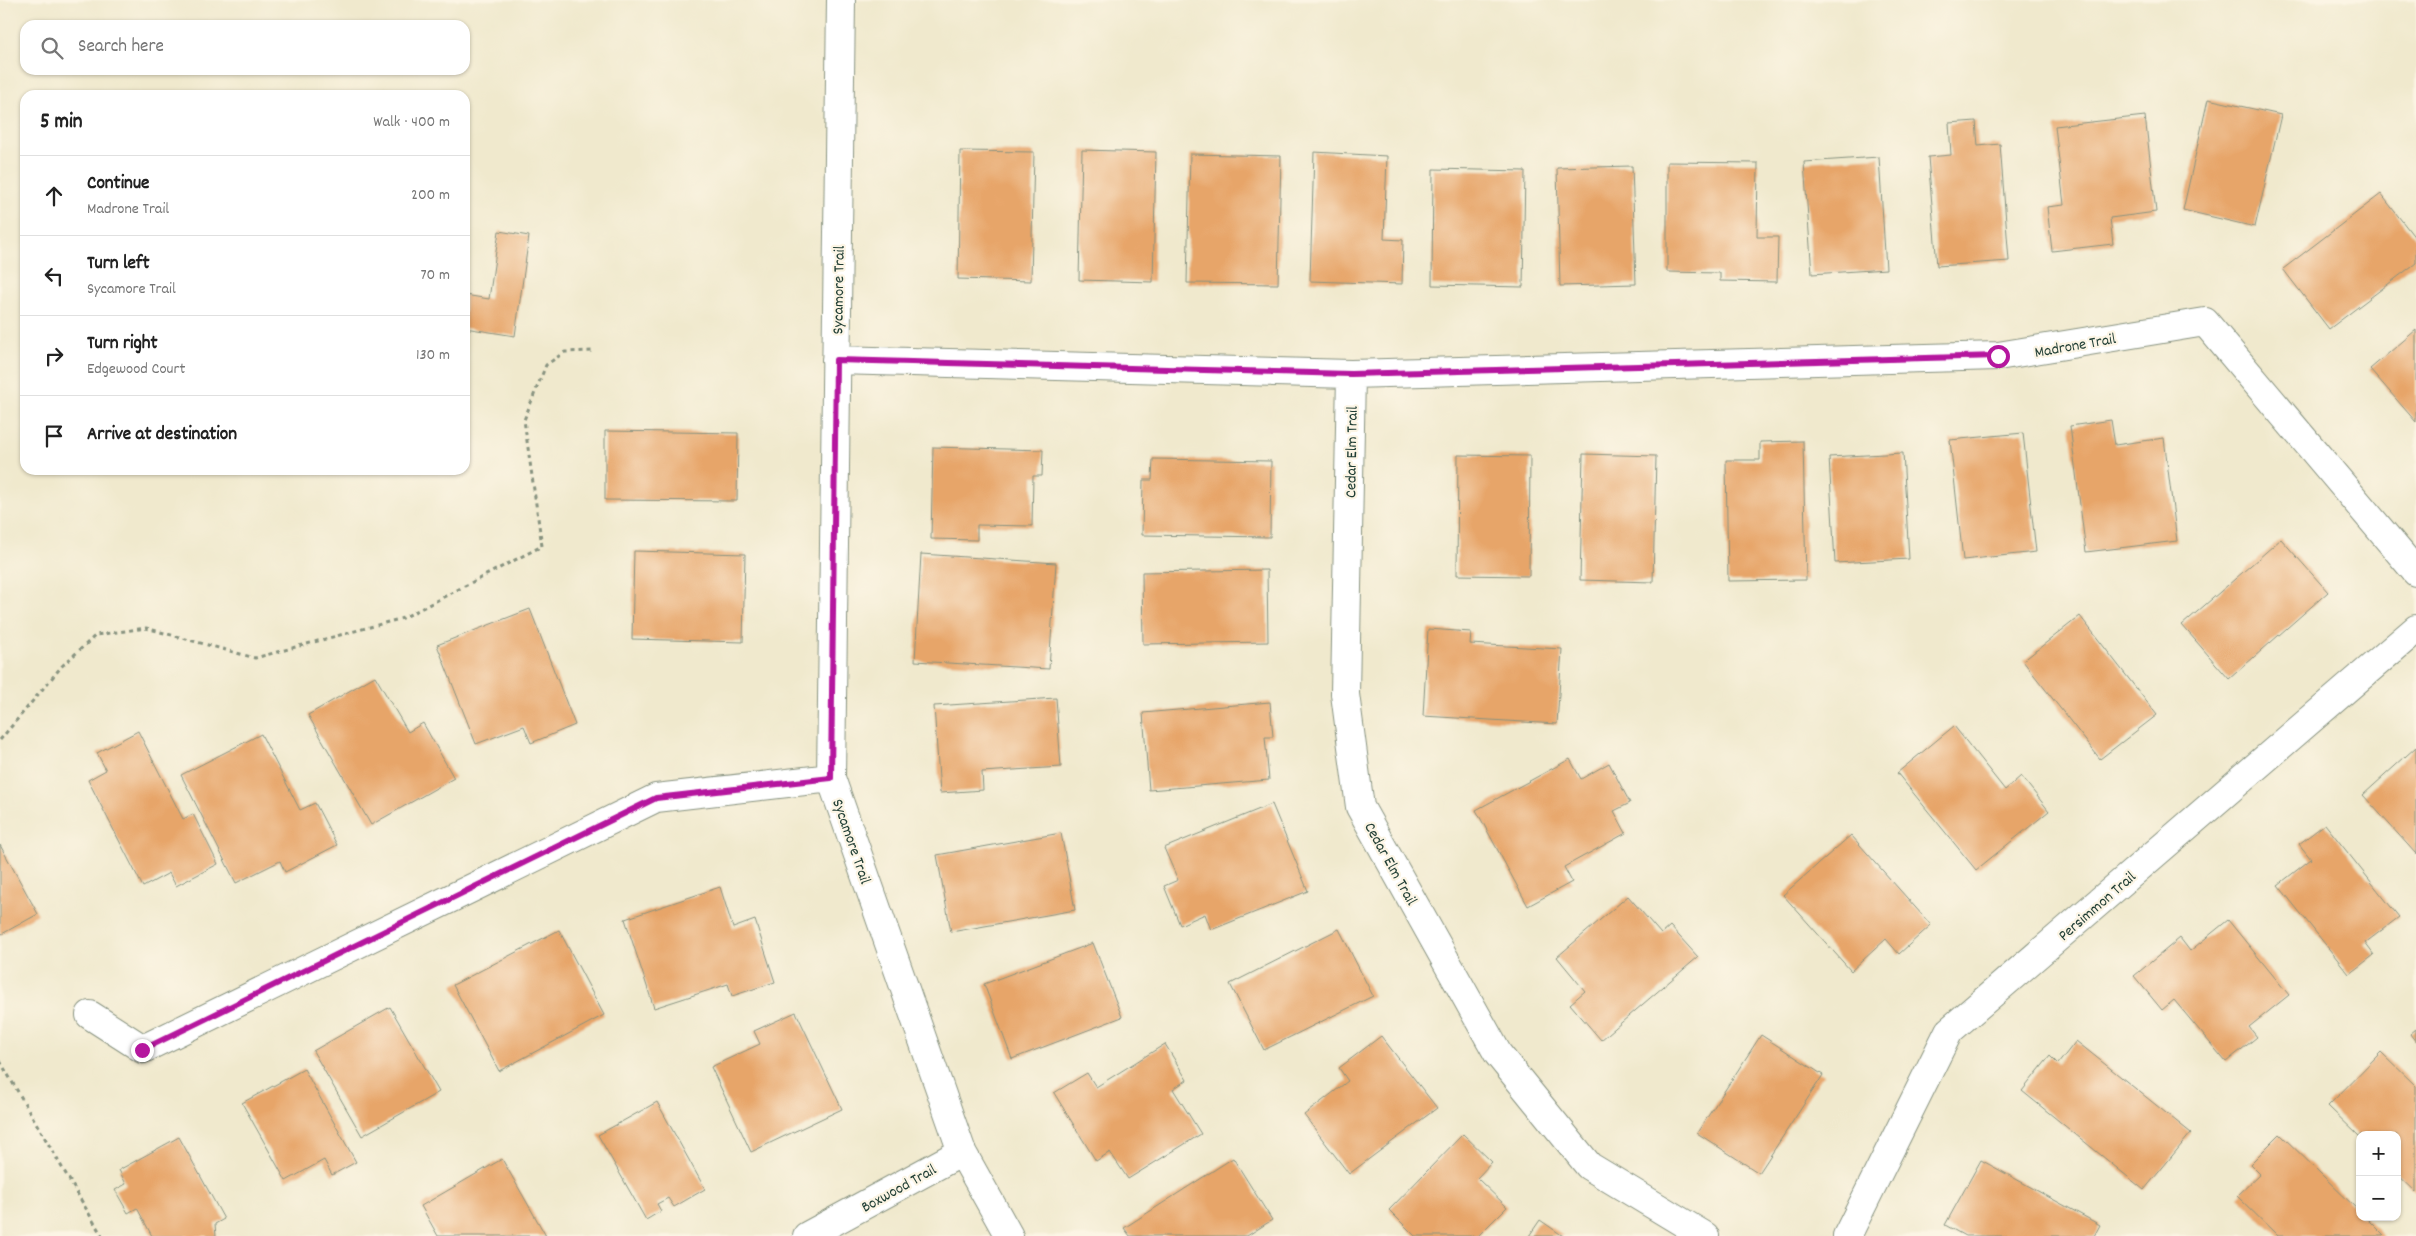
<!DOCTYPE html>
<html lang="en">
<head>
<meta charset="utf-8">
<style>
	body { margin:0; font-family:Dekko,sans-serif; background:#f2f2f2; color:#222 }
	.controls { position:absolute; right:15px; bottom:15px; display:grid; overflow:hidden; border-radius:10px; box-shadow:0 1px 4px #0004 }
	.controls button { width:45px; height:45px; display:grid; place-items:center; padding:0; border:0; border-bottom:1px solid #e0e0e0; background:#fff; color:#222; font:25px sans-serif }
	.stop { position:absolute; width:15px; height:15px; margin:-11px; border:4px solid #b5179e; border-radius:50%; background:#fff }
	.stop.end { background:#b5179e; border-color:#fff; box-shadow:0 1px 5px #0008 }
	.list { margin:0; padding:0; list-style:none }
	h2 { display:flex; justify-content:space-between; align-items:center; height:65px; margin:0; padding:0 20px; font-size:21px }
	h2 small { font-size:16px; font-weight:400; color:#767676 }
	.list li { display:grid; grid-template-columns:32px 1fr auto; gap:15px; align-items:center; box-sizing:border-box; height:80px; padding:0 20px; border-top:1px solid #e0e0e0 }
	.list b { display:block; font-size:19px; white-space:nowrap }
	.list p { margin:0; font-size:16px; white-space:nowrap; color:#767676 }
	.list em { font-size:16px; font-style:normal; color:#767676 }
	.icon { flex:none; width:28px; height:28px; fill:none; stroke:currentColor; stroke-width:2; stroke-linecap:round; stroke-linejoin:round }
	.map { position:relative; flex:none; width:2416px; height:1236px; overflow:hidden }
	.search { position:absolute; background:#fff; box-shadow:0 1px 4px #0004; left:20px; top:20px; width:450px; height:55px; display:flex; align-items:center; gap:12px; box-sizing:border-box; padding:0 18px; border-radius:15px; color:#767676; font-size:19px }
	.panel { position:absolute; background:#fff; box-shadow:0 1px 4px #0004; left:20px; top:90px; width:450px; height:385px; border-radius:15px }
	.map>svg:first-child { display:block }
</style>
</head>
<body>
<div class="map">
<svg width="2416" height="1236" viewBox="0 0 2416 1236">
	<rect width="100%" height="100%" fill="#fcf5e5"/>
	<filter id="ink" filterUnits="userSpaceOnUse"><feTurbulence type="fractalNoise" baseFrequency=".02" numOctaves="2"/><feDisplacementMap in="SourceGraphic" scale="10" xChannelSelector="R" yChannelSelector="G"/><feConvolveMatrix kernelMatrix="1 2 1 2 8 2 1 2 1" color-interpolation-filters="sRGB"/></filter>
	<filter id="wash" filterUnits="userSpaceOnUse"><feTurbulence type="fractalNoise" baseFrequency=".0096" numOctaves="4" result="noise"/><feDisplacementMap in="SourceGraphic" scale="20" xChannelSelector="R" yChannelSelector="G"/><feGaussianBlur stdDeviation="1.12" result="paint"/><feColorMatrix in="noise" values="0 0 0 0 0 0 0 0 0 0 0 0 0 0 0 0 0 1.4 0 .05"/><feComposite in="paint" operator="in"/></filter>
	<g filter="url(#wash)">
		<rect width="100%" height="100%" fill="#f0e9cd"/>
		<g id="blocks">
			<!-- building -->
			<path fill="#e7a569" d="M2208,99L2281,115L2255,227L2183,210Z
				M2145,116L2156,212L2110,218L2113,244L2052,251L2047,207L2064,205L2055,126Z
				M1976,121L1978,146L2000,144L2009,261L1937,266L1928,157L1951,155L1949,123Z
				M1082,150L1156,152L1153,282L1079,280Z
				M960,151L1034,152L1031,281L958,279Z
				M1314,152L1387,156L1384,239L1403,240L1402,284L1310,281Z
				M1190,154L1281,156L1278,284L1187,283Z
				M1879,157L1886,269L1812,274L1804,162Z
				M1667,162L1758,163L1757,237H1778L1777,282L1720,281V273L1667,272Z
				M1632,166L1636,284L1560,286L1557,168Z
				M1433,169L1525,171L1523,287L1432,285Z
				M2381,194L2416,239V263L2329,329L2283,269Z
				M499,231L529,236L515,336L465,328V295L489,299Z
				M2416,330V422L2370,369Z
				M2111,420L2115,445L2164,438L2177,541L2086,552L2070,426Z
				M605,431L738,433L737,501L605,500Z
				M2023,433L2036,552L1963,560L1950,440Z
				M1803,441L1806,580L1728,581L1726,460H1760V442Z
				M933,447L1043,450L1042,476H1033L1032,526L977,525V540L931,539Z
				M1903,453L1909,559L1835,563L1829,457Z
				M1583,454L1656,456L1653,582L1580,580Z
				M1458,455L1530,456L1529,576L1457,575Z
				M1153,459L1271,461L1270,537L1142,535L1143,480H1152Z
				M2281,539L2328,592L2229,679L2182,625Z
				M634,551L745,554L743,642L632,639Z
				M921,554L1056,563L1049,669L915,661Z
				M1267,570L1268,642L1143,644L1142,572Z
				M530,609L575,725L531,743L524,726L476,744L437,645Z
				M2080,616L2157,715L2100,759L2023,661Z
				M1428,629L1471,632L1470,644L1562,649L1557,724L1423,716Z
				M375,676L408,732L423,723L454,778L371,825L308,715Z
				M1056,698L1061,767L982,772L983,790L940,793L934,706Z
				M1270,702L1273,737H1265L1269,780L1149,790L1143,713Z
				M1954,726L2005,790L2021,776L2049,811L1976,870L1897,773Z
				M138,731L183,819L193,814L218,864L176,886L169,873L143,887L88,780L106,770L97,753Z
				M261,734L300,810L315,803L337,845L285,872L280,861L236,883L181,775Z
				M2416,747V854L2363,795Z
				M1570,759L1581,779L1609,763L1630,803L1614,811L1626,833L1564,867L1572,882L1528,906L1476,810Z
				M1272,804L1308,891L1211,930L1205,914L1180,925L1164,886L1178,880L1164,848Z
				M2325,824L2399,917L2365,943L2374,955L2349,974L2278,885L2311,859L2299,844Z
				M1061,833L1075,910L951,932L937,855Z
				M1851,835L1931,925L1899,954L1886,939L1851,971L1783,895Z
				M0,845L38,914L0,935Z
				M720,887L733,928L755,920L775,982L732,996L728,984L654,1008L625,919Z
				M1628,896L1661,934L1670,926L1698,957L1601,1040L1570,1004L1585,991L1557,957Z
				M2228,920L2289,995L2249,1027L2257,1037L2226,1062L2174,1000L2162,1010L2134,976L2180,938L2190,951Z
				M1339,929L1373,996L1264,1050L1230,984Z
				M559,930L604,1015L499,1071L453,985Z
				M1093,943L1122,1017L1012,1059L984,984Z
				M390,1007L439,1092L362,1136L313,1051Z
				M796,1012L842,1109L751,1152L711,1067L760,1044L754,1031Z
				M2416,1029V1042L2410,1034Z
				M1761,1035L1823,1075L1759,1173L1697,1133Z
				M1381,1036L1437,1108L1349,1174L1304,1115L1348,1081L1339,1068Z
				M2076,1041L2191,1133L2144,1190L2022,1091L2050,1056L2058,1064Z
				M1165,1044L1187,1080L1173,1089L1201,1134L1128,1179L1110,1152L1096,1161L1054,1093L1087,1073L1096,1087Z
				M2381,1052L2416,1086V1192L2397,1174V1135H2360V1137L2328,1106Z
				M304,1069L356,1162L332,1175L324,1160L286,1181L242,1103Z
				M657,1102L705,1189L674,1207L668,1198L657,1204L661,1211L646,1220L598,1135Z
				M1463,1134L1492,1162L1477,1178L1507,1207L1478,1236H1415L1389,1210Z
				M2280,1134L2360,1212V1217H2365L2384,1236H2278L2237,1196L2260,1174L2250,1164Z
				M179,1137L224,1219L215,1224L216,1236H152L137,1208L128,1213L115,1190L126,1184L119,1170Z
				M1233,1158L1272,1220L1247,1236H1130L1124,1228Z
				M502,1159L546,1236H438L421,1206Z
				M1981,1160L2100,1225L2094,1236H1965L1945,1225Z
				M1540,1220L1563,1236H1529Z"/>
		</g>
	</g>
	<g filter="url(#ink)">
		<use href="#blocks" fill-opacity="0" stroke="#889380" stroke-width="1"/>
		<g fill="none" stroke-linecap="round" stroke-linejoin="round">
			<!-- street casing -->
			<g stroke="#889380" stroke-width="30">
				<path id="street" d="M841,0L831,778L962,1152L1009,1236
					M836,360L1351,374L1998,356L2205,322L2416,572
					M1351,374L1345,694L1360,807L1498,1054L1589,1166L1705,1236
					M90,1015L143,1049L656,798L831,778
					M807,1236L962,1152
					M1847,1236L1949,1031L2416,629"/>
			</g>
			<!-- path -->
			<path stroke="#889380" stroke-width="3" stroke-dasharray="4 4" stroke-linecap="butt" d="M0,740L62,666L96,635L146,628L255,658L403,618L542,546L524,420L546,365L565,352L592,351
				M0,1061L102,1236"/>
			<!-- street -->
			<use href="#street" stroke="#fff" stroke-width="28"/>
		</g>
	</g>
	<g fill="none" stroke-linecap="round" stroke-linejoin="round" filter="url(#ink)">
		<!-- route -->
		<path stroke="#b5179e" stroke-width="6" d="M142,1050L656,798L831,778L836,360L1351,374L1998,356"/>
	</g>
	<g text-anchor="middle" stroke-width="4.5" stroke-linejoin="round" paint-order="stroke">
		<!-- street labels -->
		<g font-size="16" fill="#1f3d34" stroke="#fcf5e5">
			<text transform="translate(837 290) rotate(-89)" y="6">Sycamore Trail</text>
			<text transform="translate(2075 344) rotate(-10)" y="6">Madrone Trail</text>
			<text transform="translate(1350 452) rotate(-89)" y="6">Cedar Elm Trail</text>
			<text transform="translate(853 841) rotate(71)" y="6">Sycamore Trail</text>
			<text transform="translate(1392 863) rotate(61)" y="6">Cedar Elm Trail</text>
			<text transform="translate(2096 905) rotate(-41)" y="6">Persimmon Trail</text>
			<text transform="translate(898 1187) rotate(-29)" y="6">Boxwood Trail</text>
		</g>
	</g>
</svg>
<div class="controls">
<button>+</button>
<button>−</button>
</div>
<div class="stop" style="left:1998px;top:356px"></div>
<div class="stop end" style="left:142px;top:1050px"></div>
<div class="search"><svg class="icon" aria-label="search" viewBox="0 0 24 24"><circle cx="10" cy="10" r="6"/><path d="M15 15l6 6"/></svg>Search here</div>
<section class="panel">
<h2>5 min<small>Walk · 400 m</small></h2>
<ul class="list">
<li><svg class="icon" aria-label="ahead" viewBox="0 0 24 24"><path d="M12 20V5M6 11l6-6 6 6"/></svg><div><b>Continue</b><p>Madrone Trail</p></div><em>200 m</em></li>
<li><svg class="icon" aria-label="left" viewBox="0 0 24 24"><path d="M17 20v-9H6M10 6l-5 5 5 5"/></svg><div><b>Turn left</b><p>Sycamore Trail</p></div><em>70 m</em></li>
<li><svg class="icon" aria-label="right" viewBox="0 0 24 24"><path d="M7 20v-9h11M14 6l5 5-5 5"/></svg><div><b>Turn right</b><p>Edgewood Court</p></div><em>130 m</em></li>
<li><svg class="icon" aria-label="arrive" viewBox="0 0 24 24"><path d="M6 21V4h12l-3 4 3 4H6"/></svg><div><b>Arrive at destination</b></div></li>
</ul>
</section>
</div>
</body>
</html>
